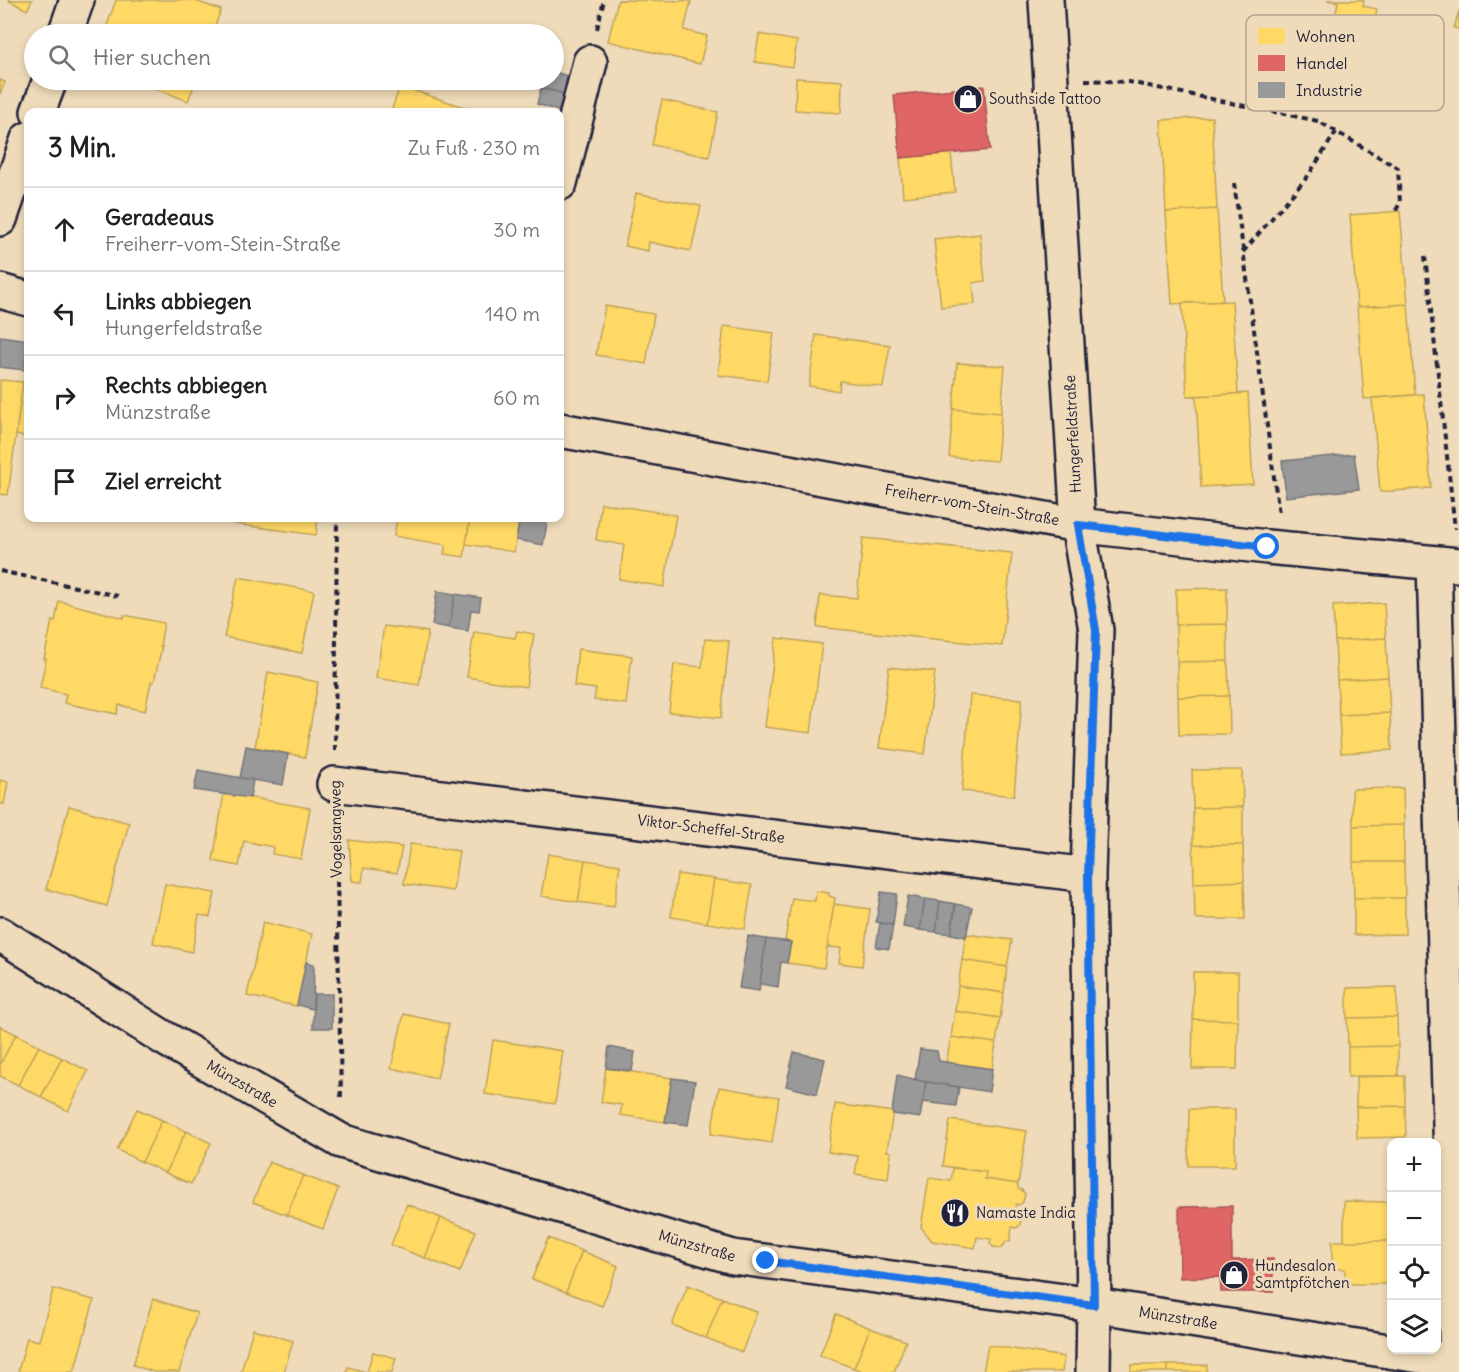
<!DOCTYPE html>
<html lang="de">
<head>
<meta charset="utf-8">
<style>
	body { margin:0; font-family:Delius,sans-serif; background:#f2f2f2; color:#202124 }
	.controls { position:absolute; right:18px; bottom:18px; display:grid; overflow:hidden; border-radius:12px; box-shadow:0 3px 9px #0003 }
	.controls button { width:54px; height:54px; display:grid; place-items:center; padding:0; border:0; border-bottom:2px solid #e0e0e0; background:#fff; color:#202124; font:30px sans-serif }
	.stop { position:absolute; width:18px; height:18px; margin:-14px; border:4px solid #1a73e8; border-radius:50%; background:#fff }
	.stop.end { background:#1a73e8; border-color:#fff; box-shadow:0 2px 6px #0008 }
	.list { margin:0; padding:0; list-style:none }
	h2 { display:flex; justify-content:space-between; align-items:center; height:78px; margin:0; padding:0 24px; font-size:26px }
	h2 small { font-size:20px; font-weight:400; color:#757577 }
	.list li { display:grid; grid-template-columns:39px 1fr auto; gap:18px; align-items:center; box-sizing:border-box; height:84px; padding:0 24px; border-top:2px solid #e0e0e0 }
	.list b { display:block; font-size:22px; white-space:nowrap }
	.list p { margin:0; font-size:20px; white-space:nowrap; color:#757577 }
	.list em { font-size:20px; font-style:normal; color:#757577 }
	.icon { flex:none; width:33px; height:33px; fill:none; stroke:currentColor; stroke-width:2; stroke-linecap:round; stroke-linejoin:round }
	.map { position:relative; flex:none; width:1459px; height:1372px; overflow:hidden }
	.search { position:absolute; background:#fff; box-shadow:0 3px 9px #0003; left:24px; top:24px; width:540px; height:66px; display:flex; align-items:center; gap:15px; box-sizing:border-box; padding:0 21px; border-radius:33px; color:#757577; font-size:22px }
	.panel { position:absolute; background:#fff; box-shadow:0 3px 9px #0003; left:24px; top:108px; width:540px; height:414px; border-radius:12px }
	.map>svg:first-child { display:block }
</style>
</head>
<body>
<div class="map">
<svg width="1459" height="1372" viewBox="0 0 1459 1372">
	<rect width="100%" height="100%" fill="#efdbb9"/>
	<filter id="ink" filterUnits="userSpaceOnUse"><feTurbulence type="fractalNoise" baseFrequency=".0167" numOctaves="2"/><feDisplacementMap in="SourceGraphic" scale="12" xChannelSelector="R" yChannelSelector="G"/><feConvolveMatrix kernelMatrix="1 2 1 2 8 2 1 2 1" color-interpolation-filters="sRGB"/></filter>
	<g filter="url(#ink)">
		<!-- homes -->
		<path fill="#ffd966" stroke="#bda259" stroke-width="1.5" d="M8,0H32L27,10Z
			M116,0H193L221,10L212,34H104Z
			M618,0L691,1L684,30L707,36L700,64L608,41Z
			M1327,0H1364L1363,6L1377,9L1372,34L1333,27L1338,2Z
			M1459,11V29L1454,28Z
			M759,34L797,41L793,67L755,62Z
			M796,78L842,81L841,113L795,110Z
			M0,80L5,82L0,94Z
			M134,80H196L188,101Z
			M400,86L479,112H391Z
			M662,100L718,112L709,157L652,145Z
			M1212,117L1217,209L1166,212L1161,120Z
			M951,153L955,192L903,197L900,158Z
			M636,193L701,206L691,251L649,242L648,251L625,246Z
			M1217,209L1223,301L1172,304L1166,212Z
			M1400,211L1408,304L1357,307L1350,215Z
			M980,234L985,281L973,283L975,304L941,307L934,239Z
			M1232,301L1238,394L1187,396L1182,303Z
			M1408,304L1415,395L1364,399L1357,307Z
			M605,306L654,314L646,364L596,355Z
			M724,326L774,333L767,381L718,375Z
			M816,335L890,345L883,387L840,381L839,391L809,386Z
			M957,363L1005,366L1001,413L953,409Z
			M0,380L23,382L8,495L0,494Z
			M23,382L28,383V437L16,435Z
			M1248,393L1253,484L1201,487L1196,396Z
			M1424,394L1431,488L1380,492L1372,398Z
			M953,409L1001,413L997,461L949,457Z
			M601,503L676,515L664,587L619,579L624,545L596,540Z
			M236,518H318L316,535L235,524Z
			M397,518H470L464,557L444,554L446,545L394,536Z
			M470,518H520L514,552L466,544Z
			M863,538L1012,553L1002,646L817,627L820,595L857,598Z
			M238,577L314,591L302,653L224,637Z
			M1227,588V624L1176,625V589Z
			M59,601L124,618V615L164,623L160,646H162L154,682H151L145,711L119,705L117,714L64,703L66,694L40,688L46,659H44L52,621L55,622Z
			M1384,603L1386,638L1335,641L1333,606Z
			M1227,624L1228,661L1177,662L1176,625Z
			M384,626L428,632L419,685L376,678Z
			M517,631L534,634L526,687L467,677L474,632L515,638Z
			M776,638L822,644L811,733L765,727Z
			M1386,638L1388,677L1337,680L1335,641Z
			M705,639L729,641L721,718L669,712L674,664L702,667Z
			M578,649L632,656L626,704L594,700L596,689L574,686Z
			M1228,661L1229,696L1178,697L1177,662Z
			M889,667L935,672L925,754L879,748Z
			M268,672L318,682L305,757L255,747Z
			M1388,677L1390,713L1339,715L1337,680Z
			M970,695L1022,699L1014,796L962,791Z
			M1229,696L1230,734L1179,735L1178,697Z
			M1390,713L1392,750L1341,753L1339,715Z
			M1192,770H1242L1243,807L1193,808Z
			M0,780L8,782L4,804H0Z
			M1403,788L1404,825L1353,826L1352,789Z
			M224,793L310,808L301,859L272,854L273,847L244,841L239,866L213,861Z
			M69,806L129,823L107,906L46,889Z
			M1243,807V845H1193V808Z
			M1404,825V862H1353V826Z
			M349,840L402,847L397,873L364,868L362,882L352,881Z
			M410,844L459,851L453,891L404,884Z
			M1193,845H1243L1244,881L1194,883Z
			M548,854L585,860L578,902L541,896Z
			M585,860L620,865L614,907L578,902Z
			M1353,862H1404L1405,898H1354Z
			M677,874L714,879L707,923L671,917Z
			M714,879L752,885L745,929L707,923Z
			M1244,881L1245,919H1195L1194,883Z
			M165,884L215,893L210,917L199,915L192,952L153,943Z
			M816,891L829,893V896L835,898L824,968L787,963L791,942L785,941L792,898L815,901Z
			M1354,898H1405V934L1354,935Z
			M834,904L870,909L862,966L839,963L841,948L827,947Z
			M263,922L312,934L297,1006L247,996Z
			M966,934L1012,940L1007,967L962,960Z
			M962,960L1007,967L1004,993L958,986Z
			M1193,972H1238V1020L1193,1019Z
			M958,986L1004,993L1000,1018L955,1011Z
			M1397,987V1017L1347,1018V988Z
			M955,1011L1000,1018L996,1043L951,1037Z
			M404,1014L449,1024L437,1078L391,1068Z
			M1397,1017L1398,1046L1348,1047L1347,1018Z
			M1193,1019L1238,1020L1237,1069H1192Z
			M0,1026L16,1034L0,1065Z
			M16,1034L39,1046L18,1085L0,1076V1065Z
			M951,1037L996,1043L992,1069L946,1063Z
			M493,1040L563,1051L555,1104L485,1094Z
			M39,1046L62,1058L41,1097L18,1085Z
			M1398,1046V1076L1348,1077V1047Z
			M62,1058L88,1071L68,1111L41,1097Z
			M606,1068L672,1078L665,1122L620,1115L622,1105L601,1102Z
			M1356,1076H1405V1106L1356,1107Z
			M719,1087L779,1097L772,1143L711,1134Z
			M835,1104L893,1112L887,1151L891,1152L888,1179L855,1174L858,1156L828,1152Z
			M1405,1106L1406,1137L1357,1138L1356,1107Z
			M137,1109L162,1120L142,1162L117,1150Z
			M1189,1109H1235V1166H1188Z
			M162,1120L186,1131L166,1173L142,1162Z
			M950,1120L1027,1131L1018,1184L985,1179L986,1172L943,1166Z
			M186,1131L211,1143L191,1184L166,1173Z
			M269,1162L303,1175L287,1215L253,1202Z
			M953,1168L986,1172L985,1179L1018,1184V1189L1022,1190L1025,1194L1023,1202L1019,1205L1016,1204L1014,1213L1021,1217L1020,1225L1016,1228L1012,1227L1010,1241H1006L1005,1244L1001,1248L993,1247L990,1243L991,1239L977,1237L975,1248L932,1241L921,1227L929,1178L951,1181Z
			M303,1175L338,1189L323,1229L287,1215Z
			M1344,1201L1392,1202V1241H1344Z
			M407,1204L441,1218L425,1258L391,1245Z
			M441,1218L476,1231L460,1272L425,1258Z
			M548,1238L582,1251L566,1292L532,1279Z
			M1332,1241H1392V1284H1345V1269H1332Z
			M582,1251L618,1266L602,1306L566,1292Z
			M688,1285L722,1298L706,1338L672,1325Z
			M53,1289L94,1300L74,1372H18L27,1338L39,1341Z
			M722,1298L757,1312L742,1352L706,1338Z
			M153,1299L197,1313L179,1372H154L133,1365Z
			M836,1314L870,1328L854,1368L820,1355Z
			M870,1328L906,1341L894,1372H865L854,1368Z
			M253,1329L293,1341L284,1372H241Z
			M988,1345L1064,1357L1062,1372H983Z
			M373,1352L396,1358L392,1372H367Z
			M1131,1365H1168V1372H1131Z
			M1168,1365H1207V1372H1168Z
			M348,1367L366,1372H346Z"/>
		<!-- shops -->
		<path fill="#e06666" stroke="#a75259" stroke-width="1.5" d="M984,86L990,150L900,158L894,95Z
			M1232,1206V1260L1273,1259V1292H1221L1220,1277L1180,1278L1179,1207Z"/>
		<!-- industry -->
		<path fill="#999" stroke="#75757d" stroke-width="1.5" d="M554,72L575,78L570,95L513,82L514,80H554Z
			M541,88L570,95L565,113L537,104Z
			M0,336L28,340L24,370L0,367Z
			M1354,454L1359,489L1286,497L1282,461Z
			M520,518H548L543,545L516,540Z
			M437,591L455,594L449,628L432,625Z
			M455,594L481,598L479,611L471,610L468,631L449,628Z
			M246,746L288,754L283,785L240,778Z
			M198,770L253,780L250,798L194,790Z
			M881,892L897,894L893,925L876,922Z
			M908,896L925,899L920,930L903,927Z
			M925,899L940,901L936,932L920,930Z
			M940,901L956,904L951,934L936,932Z
			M955,904L972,907L966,937L951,934Z
			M880,923L893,925L889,949L876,947Z
			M748,936L766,939L759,991L739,988Z
			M766,939L791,942L787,963L781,962L778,987L760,984Z
			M306,962L314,964L313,1009L297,1005Z
			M314,994H332V1028H313Z
			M609,1047L635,1052L632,1071L606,1068Z
			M920,1049L937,1051L939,1061L992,1069L989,1092L915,1080Z
			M794,1052L825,1059L817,1094L786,1086Z
			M897,1075L926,1082L920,1118L893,1114L892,1112Z
			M672,1078L695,1081L688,1125L665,1122Z
			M926,1082L959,1087L956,1106L923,1102Z"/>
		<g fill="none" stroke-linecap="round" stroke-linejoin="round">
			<!-- minor casing -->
			<g stroke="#22223b" stroke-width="38">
				<path id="minor" d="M1046,0L1078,525L1096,630L1088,875L1094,1305L1093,1372
					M65,34L77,0
					M38,112L50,80
					M560,183L590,62
					M0,219L28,139
					M0,291L28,299
					M560,430L1078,525L1267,547L1459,565
					M1434,563L1457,1372
					M334,784L1088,875
					M0,934L164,1038L341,1141L733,1257L1094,1305L1459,1362"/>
			</g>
			<!-- path -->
			<path stroke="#22223b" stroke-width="4" stroke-dasharray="6 4.5" stroke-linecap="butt" d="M597,29L604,0
				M1085,80L1129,82L1318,121L1398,168L1400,203L1395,212
				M1234,183L1279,514
				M1243,252L1308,176L1336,132
				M1425,256L1455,529
				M0,571L118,596
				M335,751L337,518
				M336,818L341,1099"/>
			<!-- minor -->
			<use href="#minor" stroke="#efdbb9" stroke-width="33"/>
		</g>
	</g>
	<g fill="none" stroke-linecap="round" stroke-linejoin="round" filter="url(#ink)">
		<!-- route -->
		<path stroke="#1a73e8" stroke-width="8" d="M766,1261L1094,1305L1088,875L1096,630L1078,525L1267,547"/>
	</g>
	<!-- icons -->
	<defs>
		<g id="shop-disc" transform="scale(1.5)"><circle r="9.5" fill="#22223b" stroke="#efdbb9"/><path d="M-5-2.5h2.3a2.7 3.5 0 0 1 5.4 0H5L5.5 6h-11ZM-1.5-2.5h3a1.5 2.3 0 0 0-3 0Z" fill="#fff"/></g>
		<g id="restaurant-disc" transform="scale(1.5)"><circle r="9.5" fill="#22223b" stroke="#efdbb9"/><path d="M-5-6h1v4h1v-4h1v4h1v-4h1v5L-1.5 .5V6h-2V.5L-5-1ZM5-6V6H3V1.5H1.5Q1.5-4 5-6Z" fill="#fff"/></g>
	</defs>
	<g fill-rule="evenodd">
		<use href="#shop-disc" x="968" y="99"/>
		<use href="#restaurant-disc" x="955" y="1213"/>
		<use href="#shop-disc" x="1234" y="1275"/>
	</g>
	<g text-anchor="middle" stroke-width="6" stroke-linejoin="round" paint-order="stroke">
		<!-- poi labels -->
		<g font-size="15" fill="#22223b" stroke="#efdbb9" text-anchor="start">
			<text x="989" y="104">Southside Tattoo</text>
			<text x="976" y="1218">Namaste India</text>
			<text x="1255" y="1271">Hundesalon<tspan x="1255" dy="17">Samtpfötchen</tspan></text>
		</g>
		<!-- street labels -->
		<g font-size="15" fill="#22223b" stroke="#efdbb9">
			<text transform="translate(1073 434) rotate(-93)" y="5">Hungerfeldstraße</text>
			<text transform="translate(972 505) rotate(10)" y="5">Freiherr-vom-Stein-Straße</text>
			<text transform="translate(336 829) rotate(-91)" y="5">Vogelsangweg</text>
			<text transform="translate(711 829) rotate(7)" y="5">Viktor-Scheffel-Straße</text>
			<text transform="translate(242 1084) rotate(30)" y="5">Münzstraße</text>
			<text transform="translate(697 1246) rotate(16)" y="5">Münzstraße</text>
			<text transform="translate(1178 1318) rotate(9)" y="5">Münzstraße</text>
		</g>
	</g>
	<!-- legend -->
	<rect x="1246" y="15" width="198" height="96" rx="9" fill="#efdbb9" stroke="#b2a493" stroke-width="1.5"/>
	<rect x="1258" y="28" width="27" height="16" fill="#ffd966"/>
	<rect x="1258" y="55" width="27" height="16" fill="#e06666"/>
	<rect x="1258" y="82" width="27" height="16" fill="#999"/>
	<g font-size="16" fill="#22223b">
		<text x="1296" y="42">Wohnen</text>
		<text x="1296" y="69">Handel</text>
		<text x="1296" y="96">Industrie</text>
	</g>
</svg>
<div class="controls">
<button>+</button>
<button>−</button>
<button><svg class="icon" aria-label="locate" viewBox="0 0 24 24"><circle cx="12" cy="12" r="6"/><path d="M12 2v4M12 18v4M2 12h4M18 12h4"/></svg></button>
<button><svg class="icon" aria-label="layers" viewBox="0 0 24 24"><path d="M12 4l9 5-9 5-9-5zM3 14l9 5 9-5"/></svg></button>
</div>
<div class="stop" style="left:1267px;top:547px"></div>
<div class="stop end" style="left:766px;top:1261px"></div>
<div class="search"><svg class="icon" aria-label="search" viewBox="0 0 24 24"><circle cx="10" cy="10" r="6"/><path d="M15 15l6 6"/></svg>Hier suchen</div>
<section class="panel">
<h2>3 Min.<small>Zu Fuß · 230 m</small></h2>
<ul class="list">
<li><svg class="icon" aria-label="ahead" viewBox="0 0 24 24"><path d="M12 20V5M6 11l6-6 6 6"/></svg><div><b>Geradeaus</b><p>Freiherr-vom-Stein-Straße</p></div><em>30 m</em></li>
<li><svg class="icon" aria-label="left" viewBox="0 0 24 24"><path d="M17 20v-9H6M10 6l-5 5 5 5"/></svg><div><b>Links abbiegen</b><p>Hungerfeldstraße</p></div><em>140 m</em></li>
<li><svg class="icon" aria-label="right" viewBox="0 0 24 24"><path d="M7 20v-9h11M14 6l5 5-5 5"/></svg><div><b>Rechts abbiegen</b><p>Münzstraße</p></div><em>60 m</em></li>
<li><svg class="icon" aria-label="arrive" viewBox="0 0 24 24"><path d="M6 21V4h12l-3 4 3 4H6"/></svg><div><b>Ziel erreicht</b></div></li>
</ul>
</section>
</div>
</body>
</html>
